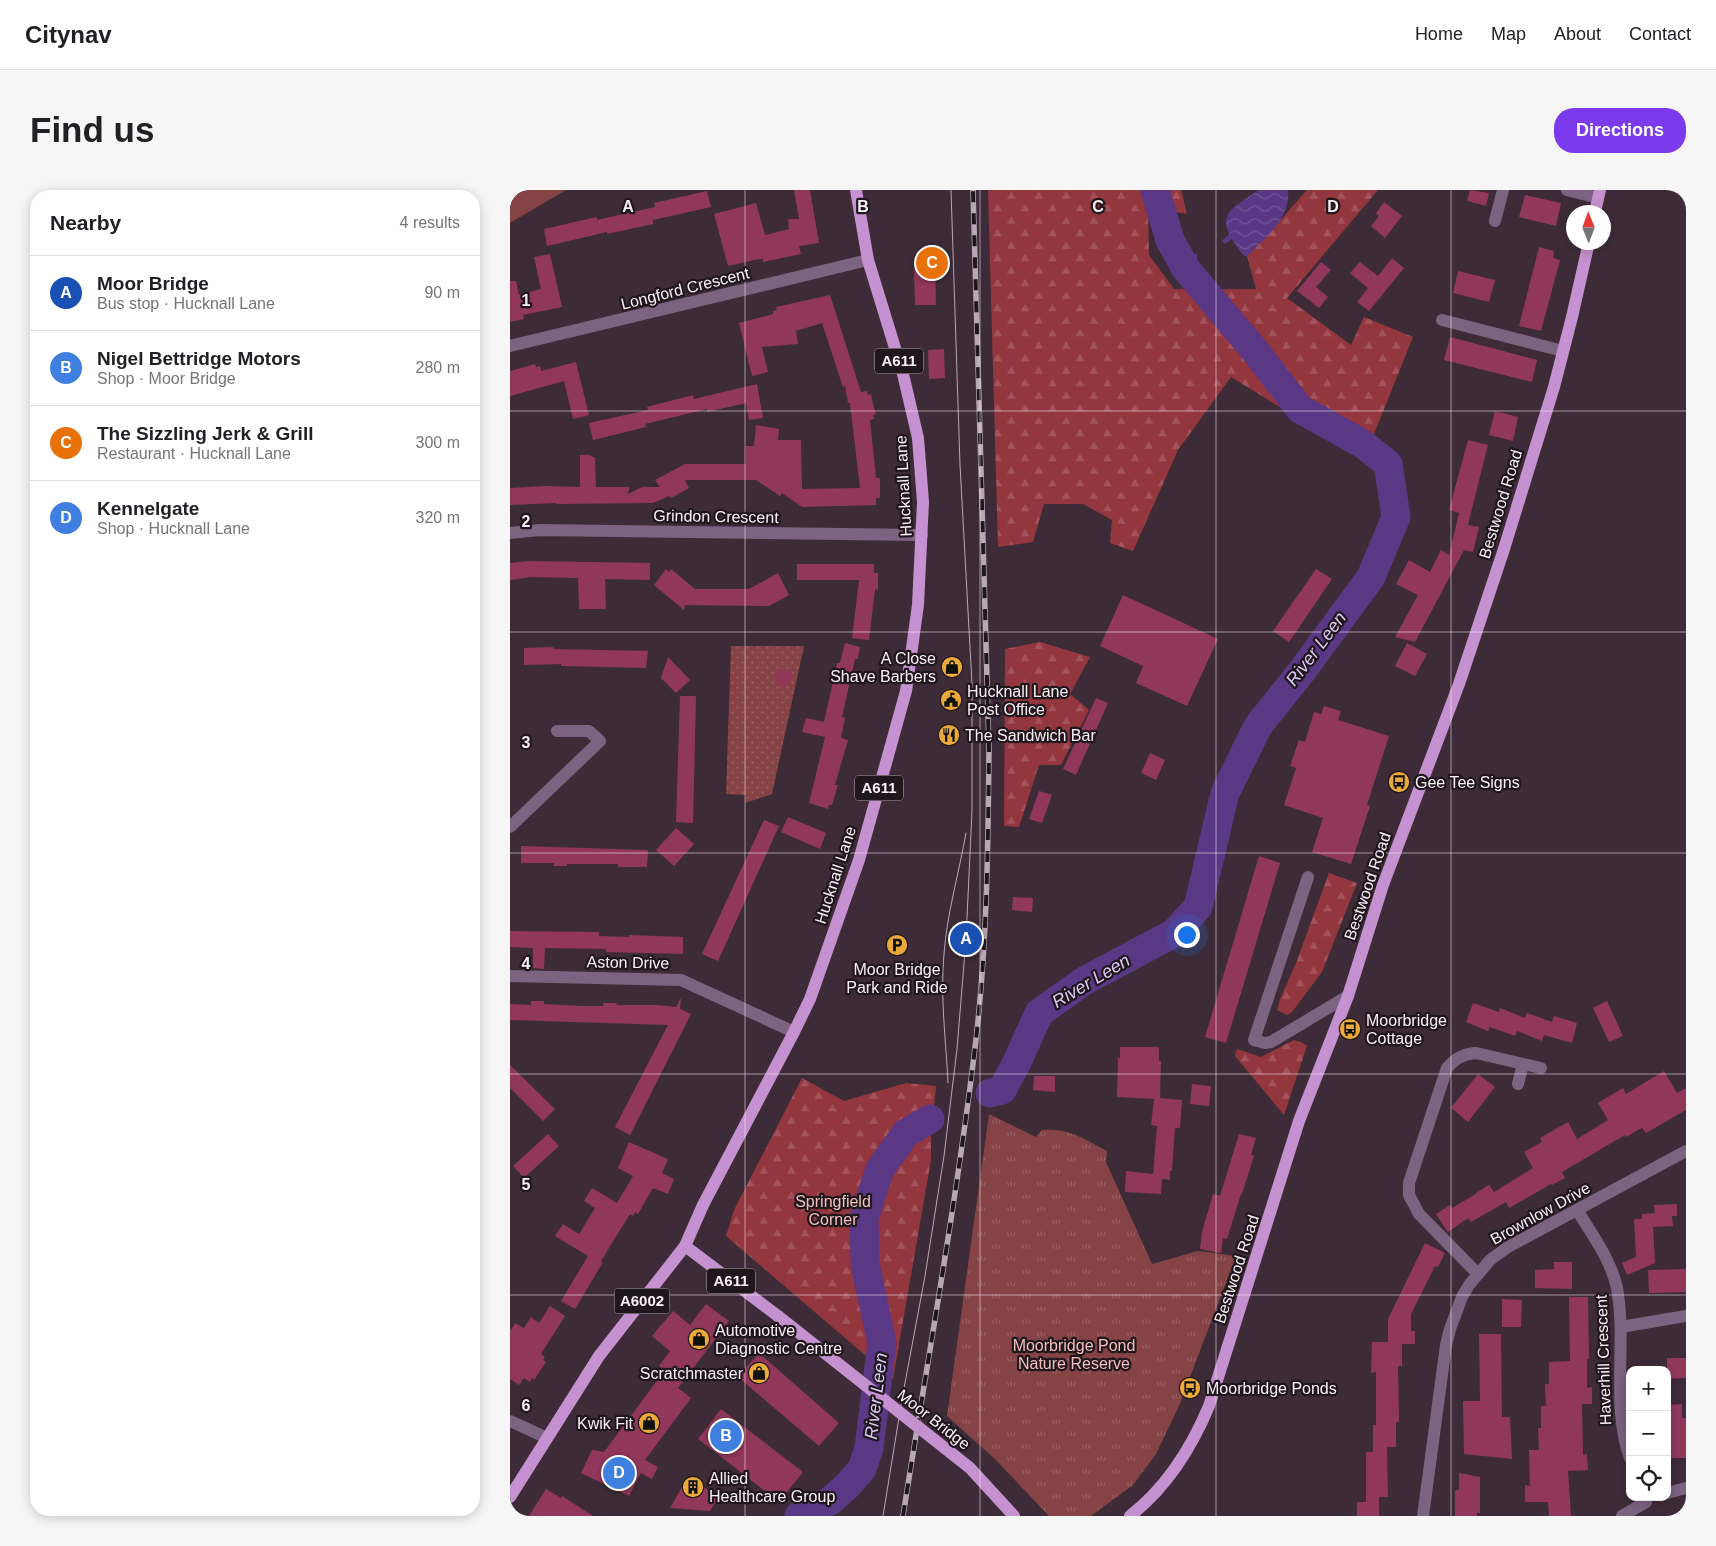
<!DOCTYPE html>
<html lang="en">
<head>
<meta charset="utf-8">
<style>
	body { margin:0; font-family:Helvetica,sans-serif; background:#f6f6f6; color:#202124 }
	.controls { position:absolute; right:15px; bottom:15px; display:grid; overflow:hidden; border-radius:10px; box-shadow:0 2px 12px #0003 }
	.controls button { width:45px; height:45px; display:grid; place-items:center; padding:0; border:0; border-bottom:1px solid #e0e0e0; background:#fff; color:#202124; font:25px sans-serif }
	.compass { position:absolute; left:1056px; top:15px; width:45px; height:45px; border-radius:50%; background:#fff; box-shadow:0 2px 12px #0003; rotate:359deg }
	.you { position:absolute; left:676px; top:744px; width:18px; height:18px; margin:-12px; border:4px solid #fff; border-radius:50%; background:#1a73e8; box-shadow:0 0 0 8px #1a73e833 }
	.badge { display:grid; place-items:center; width:32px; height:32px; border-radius:50%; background:#7c3aed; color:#fff; font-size:16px; font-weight:700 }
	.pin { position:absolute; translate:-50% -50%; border:2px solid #fff; box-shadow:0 1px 5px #0006 }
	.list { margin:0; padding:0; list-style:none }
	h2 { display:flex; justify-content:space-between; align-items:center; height:65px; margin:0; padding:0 20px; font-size:21px }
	h2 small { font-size:16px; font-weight:400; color:#757577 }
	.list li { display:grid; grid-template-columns:32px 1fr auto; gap:15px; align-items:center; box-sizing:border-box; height:75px; padding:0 20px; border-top:1px solid #e0e0e0 }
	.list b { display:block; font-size:19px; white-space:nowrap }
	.list p { margin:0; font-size:16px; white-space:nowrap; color:#757577 }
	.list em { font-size:16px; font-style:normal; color:#757577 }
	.icon { flex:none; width:28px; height:28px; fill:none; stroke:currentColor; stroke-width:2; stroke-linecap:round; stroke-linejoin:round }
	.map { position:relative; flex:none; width:1176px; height:1326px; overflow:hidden; border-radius:20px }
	header { display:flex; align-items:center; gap:30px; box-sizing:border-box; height:70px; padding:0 25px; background:#fff; border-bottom:1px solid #e0e0e0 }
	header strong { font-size:24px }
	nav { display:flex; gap:28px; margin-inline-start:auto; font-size:18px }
	.intro { display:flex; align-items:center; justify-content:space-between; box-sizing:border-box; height:120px; padding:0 30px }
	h1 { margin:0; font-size:35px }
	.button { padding:12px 22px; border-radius:20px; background:#7c3aed; color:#fff; font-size:18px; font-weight:700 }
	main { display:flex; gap:30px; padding:0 30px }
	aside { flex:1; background:#fff; border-radius:20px; box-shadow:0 2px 12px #0003 }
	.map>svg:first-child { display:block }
</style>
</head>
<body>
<header>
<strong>Citynav</strong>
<nav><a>Home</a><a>Map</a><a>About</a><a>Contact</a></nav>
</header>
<div class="intro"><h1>Find us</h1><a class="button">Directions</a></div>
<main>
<aside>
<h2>Nearby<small>4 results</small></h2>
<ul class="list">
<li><span class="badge" style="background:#1a4fb4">A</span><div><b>Moor Bridge</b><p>Bus stop · Hucknall Lane</p></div><em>90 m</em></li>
<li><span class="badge" style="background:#3f7fe0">B</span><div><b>Nigel Bettridge Motors</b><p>Shop · Moor Bridge</p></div><em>280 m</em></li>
<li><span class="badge" style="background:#e8710a">C</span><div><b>The Sizzling Jerk &amp; Grill</b><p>Restaurant · Hucknall Lane</p></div><em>300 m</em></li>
<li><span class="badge" style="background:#3f7fe0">D</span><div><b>Kennelgate</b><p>Shop · Hucknall Lane</p></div><em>320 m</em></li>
</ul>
</aside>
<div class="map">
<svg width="1176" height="1326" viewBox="0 0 1176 1326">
	<defs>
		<pattern id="forest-firs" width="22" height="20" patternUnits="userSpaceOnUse" patternTransform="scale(1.25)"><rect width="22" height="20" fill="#93363e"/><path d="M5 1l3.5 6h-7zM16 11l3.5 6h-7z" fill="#a3535b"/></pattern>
		<pattern id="park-tufts" width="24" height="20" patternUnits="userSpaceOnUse" patternTransform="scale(1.25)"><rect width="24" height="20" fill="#854346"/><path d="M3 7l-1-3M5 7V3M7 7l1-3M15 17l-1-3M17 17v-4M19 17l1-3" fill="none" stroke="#975e61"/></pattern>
		<pattern id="garden-dots" width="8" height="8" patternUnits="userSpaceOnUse" patternTransform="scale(1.25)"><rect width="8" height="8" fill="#854346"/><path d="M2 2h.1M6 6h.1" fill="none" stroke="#975e61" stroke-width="1.8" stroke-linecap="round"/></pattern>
		<pattern id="water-waves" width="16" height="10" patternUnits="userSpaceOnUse" patternTransform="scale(1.25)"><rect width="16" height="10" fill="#5a3885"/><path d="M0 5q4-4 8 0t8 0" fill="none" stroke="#735597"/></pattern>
	</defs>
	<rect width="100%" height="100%" fill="#3d2c37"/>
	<!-- grass -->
	<path fill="#854346" d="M0,0H56L0,33Z"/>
	<!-- forest -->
	<path fill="url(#forest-firs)" d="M478,0H671L677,24L638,17L639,65L664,99H746L737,66L752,51L797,0H868L777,108L841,155L854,127L903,147L854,269L721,187L668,260L623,361L600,353L602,330L573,314H534L523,352L488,357Z
		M530,452L580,467L560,504L579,520L551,575H529L509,637L494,636L495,459Z
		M819,683L847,693L812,782L782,822L777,825L767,820L770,809L786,773Z
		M784,850L791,852L797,856L774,925L725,866L727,859L751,867Z
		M292,888L334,911L396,893L426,896L421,944V970L383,1189L216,1046L224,1020Z"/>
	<!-- park -->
	<path fill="url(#park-tufts)" d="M479,924L526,947L532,940C559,938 574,949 597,961L596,972L642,1074L688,1061L726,1066L669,1216L646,1264L623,1295L581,1326H539L485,1269L437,1226Z"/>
	<!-- garden -->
	<path fill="url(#garden-dots)" d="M221,456H294L262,604L235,613L236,605L216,604Z"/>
	<!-- water -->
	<path fill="url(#water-waves)" d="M748,0H778C781,28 756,48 737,66H734C726,55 709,37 719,23C723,16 741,6 748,0Z"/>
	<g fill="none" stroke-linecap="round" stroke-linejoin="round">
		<!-- stream -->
		<path stroke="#5a3885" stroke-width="5" d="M715,51L724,44
			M672,71L685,66"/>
		<!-- river -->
		<path stroke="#5a3885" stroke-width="29" d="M480,903L492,900L507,872L529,823L574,791L664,743L688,717L715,603L748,536L792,481L861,387L886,327L878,274L853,254L790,219L746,162L676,79L660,50L645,0
			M289,1326L320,1311L337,1296L352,1279L359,1258L372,1153L355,1074L354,1028L370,979L396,943L420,929"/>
	</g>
	<!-- building -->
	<path fill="#91385a" d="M284,0H300L309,53L289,56L291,64L253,72V69H249L218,76L204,24L246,13L255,45L279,39L278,29H289Z
		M960,0L979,3L976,16L957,11Z
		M197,1L201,17L143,30V34L97,44V42L37,56L34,39L87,27V30L145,17L144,13Z
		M1015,5L1051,13L1046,36L1009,27Z
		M874,12L892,26L875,48L861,36L869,26L866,23Z
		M1029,57L1044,61L1043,68L1050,70L1031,141L1009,136Z
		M40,64L52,117L13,125L14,129L0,132V91H6L9,105L31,99L24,67Z
		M882,68L894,78L859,121L847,112L858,98L840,83L850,72L868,86Z
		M811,72L821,80L806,97L818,107L809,118L787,101Z
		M425,78L426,115H405L404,79Z
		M948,81L985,90L979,112L943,103Z
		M320,105L351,202L357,201L358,205L361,204L363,214L366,224L363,225L364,229L360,230L366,288H370V308H366V315L292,317L272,303L270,306L246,290H175L179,298L161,308L159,306L143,313L46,314V313L0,315V298L36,296L70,297V265H80L85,268L86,297H119L118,304L132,297H150L145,290L175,274H236V256H244L246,235L269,239L268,250H291L292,299L350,298L340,213H338L335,196L333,197L312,133L286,141L288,154L252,157L258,182L242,186L229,133L263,124V121L267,120L266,117Z
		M940,147L1027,170L1022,192L934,170Z
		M434,159L435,188L419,189L418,160Z
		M66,172L79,225L63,229L54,191L0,206V181L25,174L26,177L30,176L31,181Z
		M247,194L253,228L239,230L236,213L197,222V219L135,234L136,237L83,250L79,233L138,220L137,217L183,205L184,209Z
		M985,221L1008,227L1003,251L979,245Z
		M958,250L978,255L958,335L969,337L963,362L954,360L905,452L885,447L908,405L886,394L899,370L920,382L931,360L939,365L949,323L939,320Z
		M19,371L140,373V390L95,389L96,419H69L68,388L21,387L0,390V373Z
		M287,374H364V383H368V400L365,399L359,450L342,448L349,390H287Z
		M156,379L159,382L161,379L185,399H239L268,383L279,405L259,416L175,415L174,420L144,395Z
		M806,379L822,389L779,452L763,441Z
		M613,405L708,449L677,516L626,493L633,476L590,456Z
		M335,453L350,457L348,469H345L332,527L335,528L331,548L338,550L325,595H328L322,615H319L318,619L299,613L315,547L292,542L296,528L314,532L327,473H330Z
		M897,453L917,464L905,486L885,476Z
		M43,457V459L138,461L136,478L51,476V474L14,475V458Z
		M158,467L180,490L166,503L151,488Z
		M267,480L282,481L280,495H266Z
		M170,506H186L183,633L166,632Z
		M586,508L598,513L566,585L553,579Z
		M814,516L831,521L828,530L879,546L857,615L860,616L841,674L802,662L813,628L774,615L786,578L780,576L789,550L795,552L804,522L811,524Z
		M640,563L655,570L646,590L631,583Z
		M529,601L542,605L532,633L519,629Z
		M278,627L316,643L310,659L271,642Z
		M254,630L269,636L208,771L192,764Z
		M166,638L184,654L164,676L146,660Z
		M11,656L138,660L137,677H108V674H57V676H44V673H11Z
		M749,666L770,673L716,853L695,847Z
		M503,707L523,708L522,722L502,720Z
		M0,741L89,742V746L119,747V745L173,747V764L96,762V759L35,758L34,779L23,778V758L0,757Z
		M171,808L170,819L181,824L120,945L105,937L158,835L0,830V814L21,815V811H34V814L73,816H93V813H107L106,815H148L166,817Z
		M1097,811L1113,846L1099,852L1083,818Z
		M963,813L989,822L990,818L1015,828L1017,823L1042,832L1044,826L1067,833L1062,853L1034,845L1032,851L1007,841L1005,846L980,837L978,841L956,832Z
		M610,857H649V871H651L650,908L672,910L670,938H665L662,981H660V990L652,989L651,1004L615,1002L616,981L643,984L647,936L641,935L644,909L607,907L608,868H610Z
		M0,875L45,919L33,931L0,898Z
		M1154,881L1167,903L1176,898V920L1136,943L1132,938L1116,947L1115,945L1052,982L1055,988L1042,995L1041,994L999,1018L996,1012L961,1032L958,1028L938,1042L937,1041L926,1024L940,1015L942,1018L966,1004V1003L979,995L984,1002L1023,978L1014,962L1032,952L1030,948L1058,932L1067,949L1098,930L1088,913L1113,898L1116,904Z
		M968,884L985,897L958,932L941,918Z
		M524,886H545V902L523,900Z
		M682,894L701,896L699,916L680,914Z
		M38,944L49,956L14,988L3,976Z
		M729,944L746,948L741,965L744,966L732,1004H731L717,1049L713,1048L711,1063L690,1059L692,1042L703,1004L710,1006Z
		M119,952L158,969L152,983L164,989L158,1004L143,998L128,1024L125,1022L123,1026L120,1024L91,1071L93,1072L65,1119L51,1111L78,1066L45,1046L53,1034L69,1044L85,1018L74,1011L82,998L107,1013L123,986L108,978Z
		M1167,1014V1026H1162L1163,1036L1143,1037L1145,1073L1117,1085L1112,1073L1126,1067L1124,1029H1132V1024L1145,1023L1144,1015Z
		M915,1053L935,1063L928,1077L925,1076L901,1124V1141H905V1154H892V1176H888L889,1232H886V1257H877L878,1307H869V1326H847V1312H856V1262H863V1235H866V1182L861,1183L862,1152H878V1129Z
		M1044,1072H1062V1099L1025,1098V1080L1044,1079Z
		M1176,1079V1102L1139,1103L1138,1080Z
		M1059,1107H1078L1079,1169H1077V1198L1082,1197V1214H1072L1073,1265L1077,1264L1078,1280L1058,1281L1061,1326H1039L1038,1312H1015V1295L1020,1296L1019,1260H1029L1028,1238H1031V1216H1036L1035,1194H1039V1172L1060,1171Z
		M992,1109L1012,1110L1011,1137H992Z
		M196,1114L219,1131L168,1198L181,1208L135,1270L148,1277L142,1289L131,1283L119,1306L71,1283L82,1260L94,1262L155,1180L149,1176L160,1161L142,1146L163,1121L180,1135Z
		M40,1116L55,1126L31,1164L35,1167L33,1170L36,1172L24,1190L22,1188L20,1192L14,1188L9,1195L0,1189V1141L5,1133L14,1138L21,1127L29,1133Z
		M969,1144H991L992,1227H1000L1002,1269L954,1264L953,1211H970Z
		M249,1163L329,1233L309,1256L228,1187Z
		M1157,1168H1176V1188L1157,1189Z
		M1172,1214V1228H1176V1268H1161V1267H1157V1215Z
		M211,1219L293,1282L269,1312L188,1249Z
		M949,1283L970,1287V1323H967V1326H945V1300H949Z
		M177,1288L209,1306L200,1321L160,1318Z
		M36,1299L51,1308L52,1306L83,1326H19Z"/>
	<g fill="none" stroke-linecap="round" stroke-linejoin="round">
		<!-- minor -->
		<path stroke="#7d6382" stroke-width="12" d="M1057,0L1088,8
			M985,31L993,0
			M932,130L1053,161
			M0,156L358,70
			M0,343L30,340L412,345
			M0,637L90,551L79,541H47
			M798,687L744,850L755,853L761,852L838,806
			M0,786L171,790L284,842
			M1008,894L1013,874
			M1067,1020C1082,1044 1101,1070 1107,1098C1117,1153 1101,1217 1120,1268
			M967,1083L909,1024L899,1005V993L937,878C946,868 953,864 966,863L1031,878
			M1111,1137L1176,1126
			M0,1231L37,1248
			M1157,1303L1176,1298
			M913,1326L936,1155L940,1139L952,1107L959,1095L980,1070L998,1057L1176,961
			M1112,1326L1136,1312"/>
		<!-- major -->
		<path stroke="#c691d0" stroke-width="12" d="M1085,22L1090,0
			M175,1056L268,1126
			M0,1307L89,1166L175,1056L193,1015L284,842L300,809L349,670L391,519L396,501L408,415L413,312L408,248L393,184L358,70L346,0
			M620,1326C657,1297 681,1259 699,1216L789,931L838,806L873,695L949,494L994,359L1044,197L1062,127L1079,52"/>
		<!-- tram -->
		<path stroke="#b7a9b3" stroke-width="1" d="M438,893C436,850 430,807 434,764C437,723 449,683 456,643
			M373,1326L392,1209L415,1086L434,966L447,859L456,749L462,621V494L450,275L441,0"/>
		<!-- rail casing -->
		<g stroke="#b7a9b3" stroke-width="5.5">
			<path id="rail" d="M393,1326C417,1173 445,1020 464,866C477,764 478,662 479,560L463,0"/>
		</g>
		<!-- rail -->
		<use href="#rail" stroke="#1f171c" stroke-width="4" stroke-dasharray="11" stroke-linecap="butt"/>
		<!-- major-bridge -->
		<path stroke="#c691d0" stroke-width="12" d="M268,1126L460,1278L504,1326"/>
	</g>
	<!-- grid -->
	<path fill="none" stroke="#fbeff7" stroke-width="1" stroke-opacity="0.55" d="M235,0V1326M470,0V1326M706,0V1326M941,0V1326M0,221H1176M0,442H1176M0,663H1176M0,884H1176M0,1105H1176"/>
	<!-- icons -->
	<defs>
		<g id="shop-disc" transform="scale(1.125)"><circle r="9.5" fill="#eba93a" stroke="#1f171c"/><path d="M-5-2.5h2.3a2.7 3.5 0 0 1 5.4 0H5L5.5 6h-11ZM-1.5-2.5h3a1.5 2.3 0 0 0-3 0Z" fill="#111"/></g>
		<g id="civic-disc" transform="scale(1.125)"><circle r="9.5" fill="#eba93a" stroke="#1f171c"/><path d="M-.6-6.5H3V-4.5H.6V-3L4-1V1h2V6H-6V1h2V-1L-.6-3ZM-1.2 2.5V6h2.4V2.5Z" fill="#111"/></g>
		<g id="restaurant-disc" transform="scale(1.125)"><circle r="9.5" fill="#eba93a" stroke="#1f171c"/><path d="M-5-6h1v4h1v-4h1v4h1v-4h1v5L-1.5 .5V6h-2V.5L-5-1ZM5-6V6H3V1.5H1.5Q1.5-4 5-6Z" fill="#111"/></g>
		<g id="bus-disc" transform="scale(1.125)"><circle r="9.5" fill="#eba93a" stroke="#1f171c"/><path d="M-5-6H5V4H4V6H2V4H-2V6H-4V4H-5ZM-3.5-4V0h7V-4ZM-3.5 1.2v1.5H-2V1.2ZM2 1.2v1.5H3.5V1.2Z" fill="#111"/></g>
		<g id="parking-disc" transform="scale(1.125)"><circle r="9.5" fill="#eba93a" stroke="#1f171c"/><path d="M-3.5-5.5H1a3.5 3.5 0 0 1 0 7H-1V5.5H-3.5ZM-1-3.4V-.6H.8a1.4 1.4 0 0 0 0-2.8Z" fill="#111"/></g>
		<g id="building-disc" transform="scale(1.125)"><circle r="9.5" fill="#eba93a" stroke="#1f171c"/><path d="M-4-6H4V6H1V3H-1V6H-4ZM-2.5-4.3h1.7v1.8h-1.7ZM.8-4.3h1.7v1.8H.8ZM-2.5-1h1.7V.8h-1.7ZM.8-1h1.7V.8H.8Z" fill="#111"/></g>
	</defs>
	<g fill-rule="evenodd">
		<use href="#shop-disc" x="442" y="477"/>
		<use href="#civic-disc" x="441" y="510"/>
		<use href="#restaurant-disc" x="439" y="545"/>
		<use href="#bus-disc" x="889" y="592"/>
		<use href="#parking-disc" x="387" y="755"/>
		<use href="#bus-disc" x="840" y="839"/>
		<use href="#shop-disc" x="189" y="1149"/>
		<use href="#shop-disc" x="249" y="1183"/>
		<use href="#bus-disc" x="680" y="1198"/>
		<use href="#shop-disc" x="139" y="1233"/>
		<use href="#building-disc" x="183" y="1297"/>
	</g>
	<g text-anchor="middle" stroke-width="4.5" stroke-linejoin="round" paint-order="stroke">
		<!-- shield labels -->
		<g fill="#1f171c" stroke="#b9aeb5" stroke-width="1">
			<rect x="365" y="158.5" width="48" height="25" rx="4"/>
			<rect x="345" y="585.5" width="48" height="25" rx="4"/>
			<rect x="197" y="1078.5" width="48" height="25" rx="4"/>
			<rect x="104.5" y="1098.5" width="55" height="25" rx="4"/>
		</g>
		<g font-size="15" font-weight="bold" fill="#fbeff7">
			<text x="389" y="176">A611</text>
			<text x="369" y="603">A611</text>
			<text x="221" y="1096">A611</text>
			<text x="132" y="1116">A6002</text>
		</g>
		<!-- street labels -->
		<g font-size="16" fill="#fbeff7" stroke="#1f171c">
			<text transform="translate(175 98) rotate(-14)" y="6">Longford Crescent</text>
			<text transform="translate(393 296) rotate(-93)" y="6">Hucknall Lane</text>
			<text transform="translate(990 314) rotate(-73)" y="6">Bestwood Road</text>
			<text transform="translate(206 326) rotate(1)" y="6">Grindon Crescent</text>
			<text transform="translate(325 685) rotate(-72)" y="6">Hucknall Lane</text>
			<text transform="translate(857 696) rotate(-71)" y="6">Bestwood Road</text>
			<text transform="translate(118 772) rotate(1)" y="6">Aston Drive</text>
			<text transform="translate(1030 1023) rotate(-29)" y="6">Brownlow Drive</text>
			<text transform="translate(726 1079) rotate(-72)" y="6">Bestwood Road</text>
			<text transform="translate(1093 1170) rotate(-92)" y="6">Haverhill Crescent</text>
			<text transform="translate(424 1229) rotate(38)" y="6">Moor Bridge</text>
		</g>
		<!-- poi labels -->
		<g font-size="16" fill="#fbeff7" stroke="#1f171c" text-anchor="start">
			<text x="426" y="474" text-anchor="end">A Close<tspan x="426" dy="18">Shave Barbers</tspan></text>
			<text x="457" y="507">Hucknall Lane<tspan x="457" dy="18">Post Office</tspan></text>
			<text x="455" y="551">The Sandwich Bar</text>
			<text x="905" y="598">Gee Tee Signs</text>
			<text x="387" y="785" text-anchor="middle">Moor Bridge<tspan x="387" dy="18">Park and Ride</tspan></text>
			<text x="856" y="836">Moorbridge<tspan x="856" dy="18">Cottage</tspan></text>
			<text x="205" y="1146">Automotive<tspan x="205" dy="18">Diagnostic Centre</tspan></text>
			<text x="233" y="1189" text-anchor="end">Scratchmaster</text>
			<text x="696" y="1204">Moorbridge Ponds</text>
			<text x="123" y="1239" text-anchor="end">Kwik Fit</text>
			<text x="199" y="1294">Allied<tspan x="199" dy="18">Healthcare Group</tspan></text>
		</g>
		<!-- park labels -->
		<g font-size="16" fill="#f5bfbf" stroke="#1f171c">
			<text x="323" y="1017">Springfield<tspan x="323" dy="18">Corner</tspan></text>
			<text x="564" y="1161">Moorbridge Pond<tspan x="564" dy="18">Nature Reserve</tspan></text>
		</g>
		<!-- water labels -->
		<g font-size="18" font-style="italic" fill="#dacaf6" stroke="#1f171c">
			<text transform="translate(806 459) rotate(-53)" y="6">River Leen</text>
			<text transform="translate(581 791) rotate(-31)" y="6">River Leen</text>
			<text transform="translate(366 1206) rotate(-83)" y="6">River Leen</text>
		</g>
	</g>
	<g font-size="16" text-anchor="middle" font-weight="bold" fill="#fbeff7" stroke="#1f171c" stroke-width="4.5" stroke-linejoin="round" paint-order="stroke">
		<text x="118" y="22">A</text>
		<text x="353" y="22">B</text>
		<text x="588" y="22">C</text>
		<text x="823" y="22">D</text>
		<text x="16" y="116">1</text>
		<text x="16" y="337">2</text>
		<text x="16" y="558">3</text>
		<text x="16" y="779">4</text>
		<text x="16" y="1000">5</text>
		<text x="16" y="1221">6</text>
	</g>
</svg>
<div class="controls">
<button>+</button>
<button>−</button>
<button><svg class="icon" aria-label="locate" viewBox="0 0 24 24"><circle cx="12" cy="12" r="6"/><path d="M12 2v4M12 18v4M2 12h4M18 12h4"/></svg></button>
</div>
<svg class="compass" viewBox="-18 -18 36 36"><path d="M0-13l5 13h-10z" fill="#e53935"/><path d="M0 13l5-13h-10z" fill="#757577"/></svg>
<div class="you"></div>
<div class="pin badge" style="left:456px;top:749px;background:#1a4fb4">A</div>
<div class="pin badge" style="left:216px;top:1246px;background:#3f7fe0">B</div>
<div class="pin badge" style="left:422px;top:73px;background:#e8710a">C</div>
<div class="pin badge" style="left:109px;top:1283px;background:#3f7fe0">D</div>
</div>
</main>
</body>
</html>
